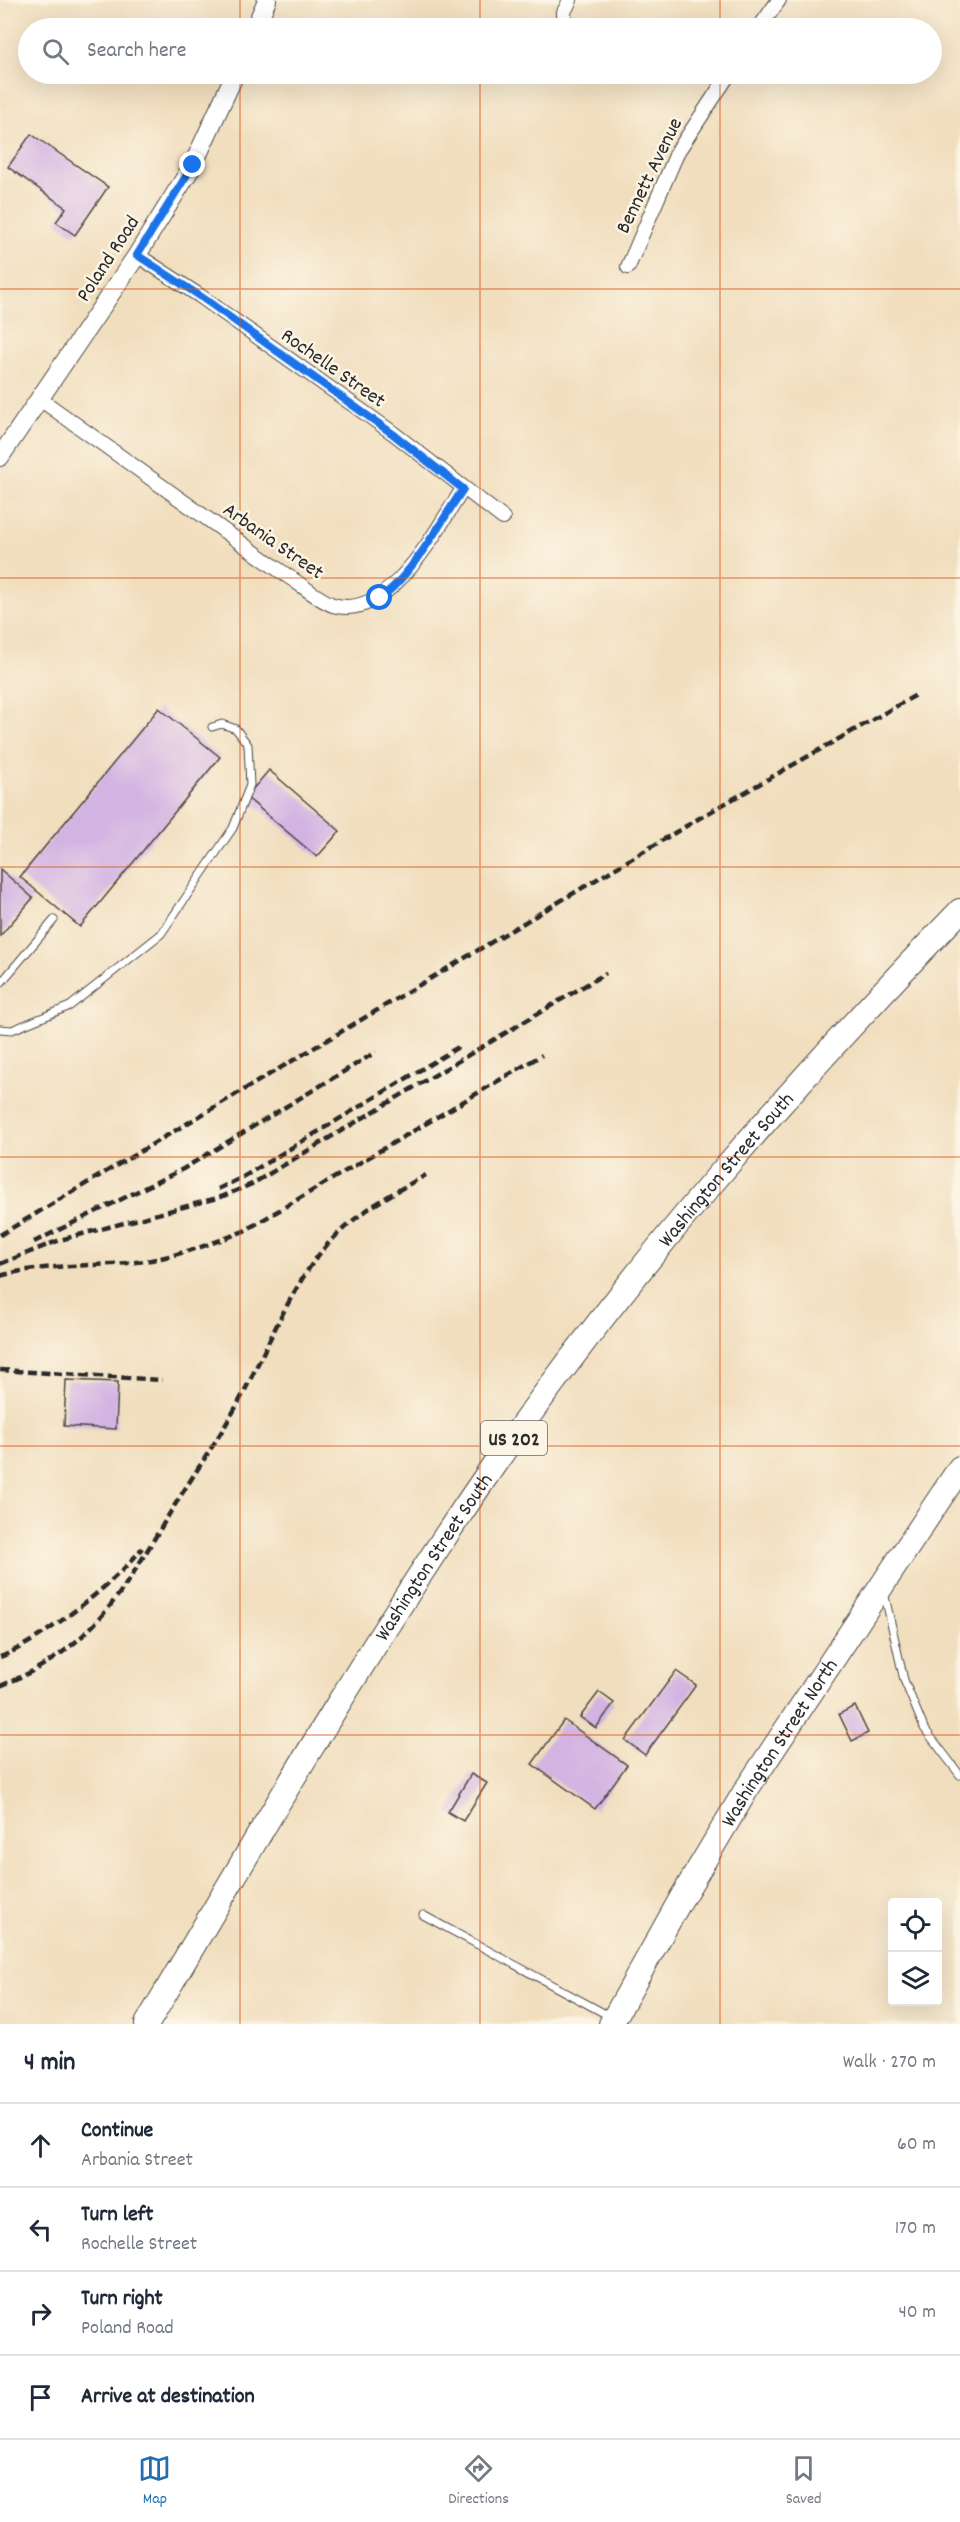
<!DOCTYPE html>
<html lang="en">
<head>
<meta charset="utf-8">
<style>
	body { margin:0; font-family:Dekko,sans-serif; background:#f6f6f7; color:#1f2937 }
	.controls { position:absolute; right:18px; bottom:18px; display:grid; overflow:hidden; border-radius:6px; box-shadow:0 6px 24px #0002 }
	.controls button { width:54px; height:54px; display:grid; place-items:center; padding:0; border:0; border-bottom:2px solid #e0e1e3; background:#fff; color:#1f2937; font:30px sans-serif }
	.stop { position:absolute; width:18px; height:18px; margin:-14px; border:4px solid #1a73e8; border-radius:50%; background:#fff }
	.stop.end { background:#1a73e8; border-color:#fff; box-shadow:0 2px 6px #0008 }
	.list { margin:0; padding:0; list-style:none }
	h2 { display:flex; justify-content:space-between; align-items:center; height:78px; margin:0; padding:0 24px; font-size:26px }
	h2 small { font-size:20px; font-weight:400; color:#747a83 }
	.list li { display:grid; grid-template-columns:39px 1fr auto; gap:18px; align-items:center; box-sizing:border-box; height:84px; padding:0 24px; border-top:2px solid #e0e1e3 }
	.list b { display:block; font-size:22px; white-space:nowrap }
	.list p { margin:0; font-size:20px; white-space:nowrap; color:#747a83 }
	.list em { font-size:20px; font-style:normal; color:#747a83 }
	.icon { flex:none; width:33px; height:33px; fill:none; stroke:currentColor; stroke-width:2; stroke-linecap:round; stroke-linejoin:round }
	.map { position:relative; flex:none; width:960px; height:2024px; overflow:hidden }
	.search { position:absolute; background:#fff; box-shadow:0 6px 24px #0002; left:18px; right:18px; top:18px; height:66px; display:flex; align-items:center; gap:15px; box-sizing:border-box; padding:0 21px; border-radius:33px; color:#747a83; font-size:22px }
	.sheet { height:414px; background:#fff }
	nav { display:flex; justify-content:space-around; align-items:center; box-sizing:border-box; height:84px; border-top:2px solid #e0e1e3; background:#fff; font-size:16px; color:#747a83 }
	nav a { display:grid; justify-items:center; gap:3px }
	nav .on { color:#1f6fb2 }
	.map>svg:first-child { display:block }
</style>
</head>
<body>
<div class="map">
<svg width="960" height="2024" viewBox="0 0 960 2024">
	<rect width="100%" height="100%" fill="#fcf5e5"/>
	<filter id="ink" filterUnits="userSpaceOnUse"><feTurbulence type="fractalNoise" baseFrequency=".0167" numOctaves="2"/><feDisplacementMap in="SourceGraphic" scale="12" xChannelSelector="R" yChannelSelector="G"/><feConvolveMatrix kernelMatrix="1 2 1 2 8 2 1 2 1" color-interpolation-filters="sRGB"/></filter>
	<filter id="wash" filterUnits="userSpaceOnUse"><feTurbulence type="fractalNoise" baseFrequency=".008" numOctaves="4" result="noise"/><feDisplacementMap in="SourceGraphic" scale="24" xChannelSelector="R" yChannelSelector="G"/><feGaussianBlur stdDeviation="1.35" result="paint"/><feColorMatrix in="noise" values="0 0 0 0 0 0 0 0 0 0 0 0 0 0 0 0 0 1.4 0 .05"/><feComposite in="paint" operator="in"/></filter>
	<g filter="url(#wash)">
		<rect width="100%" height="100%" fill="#f1debe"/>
		<g id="blocks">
			<!-- building -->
			<path fill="#d3b3e2" d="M31,134L108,187L75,235L56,222L66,208L8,167Z
				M159,708L220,757L80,927L20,877Z
				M269,770L340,831L317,857L246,797Z
				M0,869L33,898L0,936Z
				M66,1380L118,1382L116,1429L64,1426Z
				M676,1671L696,1685L645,1755L625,1740Z
				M599,1692L614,1703L596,1728L580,1717Z
				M855,1706L868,1733L852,1741L839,1714Z
				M564,1720L627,1765L595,1809L532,1764Z
				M471,1774L487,1783L463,1821L448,1812Z"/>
		</g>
	</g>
	<g filter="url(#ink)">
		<use href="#blocks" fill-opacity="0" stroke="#494641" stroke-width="1.5"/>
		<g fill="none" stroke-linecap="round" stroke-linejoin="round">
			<!-- service casing -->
			<g stroke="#494641" stroke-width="9">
				<path id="service" d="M0,984L54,920
					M0,1029L12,1030L70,1006L161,934L233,828L250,785L248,745L236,729L222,724L212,727
					M884,1592L904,1680L924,1728L960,1775
					M423,1915L611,2017"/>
			</g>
			<!-- minor casing -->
			<g stroke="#494641" stroke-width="16">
				<path id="minor" d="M564,28V12L570,0
					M759,28L779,0
					M137,255L200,296L393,433L503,518
					M628,267L678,151L729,74
					M40,399L286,575C301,584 317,599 333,605C390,622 437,528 463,489"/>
			</g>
			<!-- tertiary casing -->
			<g stroke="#494641" stroke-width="20">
				<path id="tertiary" d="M255,28L267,0
					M0,457L137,255L193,165L235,74"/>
			</g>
			<!-- trunk casing -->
			<g stroke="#494641" stroke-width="26">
				<g id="trunk">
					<path id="s1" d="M147,2024C258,1836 367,1648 491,1469C630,1269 791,1086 960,911"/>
					<path id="s2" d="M611,2024L681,1899L746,1790L960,1468"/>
				</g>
			</g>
			<!-- service -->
			<use href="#service" stroke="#fff" stroke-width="7"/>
			<!-- minor -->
			<use href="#minor" stroke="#fff" stroke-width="14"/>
			<!-- tertiary -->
			<use href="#tertiary" stroke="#fff" stroke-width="18"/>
			<!-- trunk -->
			<use href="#trunk" stroke="#fff" stroke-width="24"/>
			<!-- rail -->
			<path stroke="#2b2b2b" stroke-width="4.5" stroke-dasharray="9 4.5" stroke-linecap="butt" d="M218,1189L243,1177L460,1046
				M0,1235L703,816L916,695
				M34,1242L183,1169L376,1052
				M0,1264L60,1240L221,1197L252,1184L606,973
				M0,1276C50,1262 101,1268 151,1260C183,1254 214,1243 244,1231L542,1055
				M0,1370L162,1380
				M0,1657C39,1642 117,1582 142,1548
				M0,1686C106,1644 128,1577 185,1489C207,1454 230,1421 248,1384C269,1342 296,1279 327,1245C355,1214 389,1195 426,1175"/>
		</g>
	</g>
	<g fill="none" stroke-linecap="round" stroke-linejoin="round" filter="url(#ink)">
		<!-- route -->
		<path stroke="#1a73e8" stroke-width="8" d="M193,165L137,255L200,296L393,434L463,489C442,520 410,578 380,598"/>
	</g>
	<!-- grid -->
	<path fill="none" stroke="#d5540f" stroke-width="1.5" stroke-opacity="0.55" d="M240,0V28M480,0V28M720,0V28M240,74V2024M480,74V2024M720,74V2024M0,289H960M0,578H960M0,867H960M0,1157H960M0,1446H960M0,1735H960"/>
	<g text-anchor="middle" stroke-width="5" stroke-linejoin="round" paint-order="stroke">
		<!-- shield labels -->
		<rect fill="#fcf5e5" stroke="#6a6863" stroke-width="1.5" x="481" y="1421" width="66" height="34" rx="4.5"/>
		<g font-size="20" font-weight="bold" fill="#2b2b2b">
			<text x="514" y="1445">US 202</text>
		</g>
		<!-- street labels -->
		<g font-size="21" fill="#2b2b2b" stroke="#fcf5e5">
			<text transform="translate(648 175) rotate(-64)" y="7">Bennett Avenue</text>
			<text transform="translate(107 258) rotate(-57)" y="7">Poland Road</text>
			<text transform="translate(334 367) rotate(35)" y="7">Rochelle Street</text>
			<text transform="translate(274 540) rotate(35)" y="7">Arbania Street</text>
			<text dy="7" stroke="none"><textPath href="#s1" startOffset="1034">Washington Street South</textPath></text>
			<text dy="7" stroke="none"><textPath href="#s1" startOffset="548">Washington Street South</textPath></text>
			<text dy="7" stroke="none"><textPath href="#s2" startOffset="328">Washington Street North</textPath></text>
		</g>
	</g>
</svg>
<div class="controls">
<button><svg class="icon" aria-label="locate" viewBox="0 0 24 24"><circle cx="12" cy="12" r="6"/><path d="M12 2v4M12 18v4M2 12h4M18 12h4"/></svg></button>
<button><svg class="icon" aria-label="layers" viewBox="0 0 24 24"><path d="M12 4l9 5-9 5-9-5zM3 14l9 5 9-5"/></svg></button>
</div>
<div class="stop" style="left:380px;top:598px"></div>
<div class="stop end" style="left:193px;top:165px"></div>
<div class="search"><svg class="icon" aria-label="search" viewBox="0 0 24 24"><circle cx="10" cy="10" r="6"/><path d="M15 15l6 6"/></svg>Search here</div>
</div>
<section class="sheet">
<h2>4 min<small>Walk · 270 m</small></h2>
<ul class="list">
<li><svg class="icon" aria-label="ahead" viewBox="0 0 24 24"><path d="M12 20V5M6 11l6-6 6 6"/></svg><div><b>Continue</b><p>Arbania Street</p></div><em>60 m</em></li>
<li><svg class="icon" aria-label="left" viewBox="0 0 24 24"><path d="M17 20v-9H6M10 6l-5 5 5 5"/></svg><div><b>Turn left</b><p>Rochelle Street</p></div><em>170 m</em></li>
<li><svg class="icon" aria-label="right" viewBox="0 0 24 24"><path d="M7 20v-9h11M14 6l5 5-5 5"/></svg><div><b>Turn right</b><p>Poland Road</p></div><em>40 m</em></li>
<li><svg class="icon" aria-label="arrive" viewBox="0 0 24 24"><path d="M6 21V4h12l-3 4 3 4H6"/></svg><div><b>Arrive at destination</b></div></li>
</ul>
</section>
<nav>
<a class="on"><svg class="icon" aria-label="map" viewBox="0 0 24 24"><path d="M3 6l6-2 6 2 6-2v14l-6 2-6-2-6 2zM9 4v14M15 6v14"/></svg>Map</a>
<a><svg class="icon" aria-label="directions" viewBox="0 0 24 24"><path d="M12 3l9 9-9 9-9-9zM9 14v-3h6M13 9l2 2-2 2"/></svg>Directions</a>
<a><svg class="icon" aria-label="saved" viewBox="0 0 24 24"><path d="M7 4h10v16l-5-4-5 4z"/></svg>Saved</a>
</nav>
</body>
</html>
